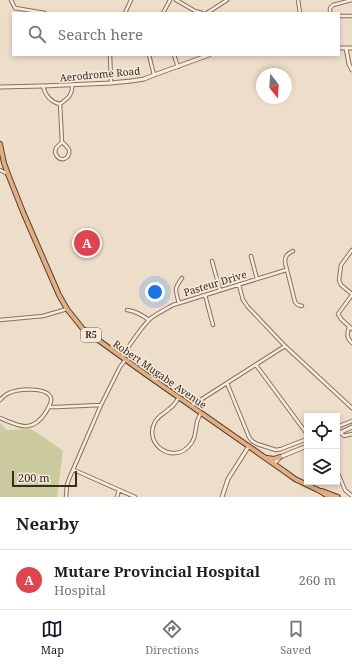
<!DOCTYPE html>
<html lang="en">
<head>
<meta charset="utf-8">
<style>
	body { margin:0; font-family:"Noto Serif",serif; background:#f6f6f6; color:#202124 }
	.controls { position:absolute; right:12px; bottom:12px; display:grid; overflow:hidden; border-radius:0px; box-shadow:0 2px 6px #0003 }
	.controls button { width:36px; height:36px; display:grid; place-items:center; padding:0; border:0; border-bottom:1px solid #e0e0e0; background:#fff; color:#202124; font:20px sans-serif }
	.compass { position:absolute; left:256px; top:68px; width:36px; height:36px; border-radius:50%; background:#fff; box-shadow:0 2px 6px #0003; rotate:163deg }
	.scale { position:absolute; left:12px; bottom:10px; width:65px; box-sizing:border-box; padding-left:4px; border:2px solid #3b2a21; border-top:0; font-size:11px; line-height:14px; white-space:nowrap; color:#3b2a21; -webkit-text-stroke:3px #f5e9d9; paint-order:stroke }
	.you { position:absolute; left:155px; top:292px; width:14px; height:14px; margin:-10px; border:3px solid #fff; border-radius:50%; background:#1a73e8; box-shadow:0 0 0 6px #1a73e833 }
	.badge { display:grid; place-items:center; width:26px; height:26px; border-radius:50%; background:#111827; color:#fff; font-size:13px; font-weight:700 }
	.pin { position:absolute; translate:-50% -50%; border:2px solid #fff; box-shadow:0 1px 4px #0006 }
	.list { margin:0; padding:0; list-style:none }
	h2 { display:flex; justify-content:space-between; align-items:center; height:52px; margin:0; padding:0 16px; font-size:17px }
	h2 small { font-size:13px; font-weight:400; color:#757577 }
	.list li { display:grid; grid-template-columns:26px 1fr auto; gap:12px; align-items:center; box-sizing:border-box; height:60px; padding:0 16px; border-top:1px solid #e0e0e0 }
	.list b { display:block; font-size:15px; white-space:nowrap }
	.list p { margin:0; font-size:13px; white-space:nowrap; color:#757577 }
	.list em { font-size:13px; font-style:normal; color:#757577 }
	.icon { flex:none; width:22px; height:22px; fill:none; stroke:currentColor; stroke-width:2; stroke-linecap:round; stroke-linejoin:round }
	.map { position:relative; flex:none; width:352px; height:497px; overflow:hidden }
	.search { position:absolute; background:#fff; box-shadow:0 2px 6px #0003; left:12px; right:12px; top:12px; height:44px; display:flex; align-items:center; gap:10px; box-sizing:border-box; padding:0 14px; border-radius:0px; color:#757577; font-size:15px }
	.sheet { height:112px; background:#fff }
	nav { display:flex; justify-content:space-around; align-items:center; box-sizing:border-box; height:56px; border-top:1px solid #e0e0e0; background:#fff; font-size:11px; color:#757577 }
	nav a { display:grid; justify-items:center; gap:2px }
	nav .on { color:#111827 }
	.map>svg:first-child { display:block }
</style>
</head>
<body>
<div class="map">
<svg width="352" height="497" viewBox="0 0 352 497">
	<rect width="100%" height="100%" fill="#eddeca"/>
	<!-- green -->
	<path fill="#cbca9e" d="M0,423L7,430L31,429L49,441L63,451L57,497H0Z"/>
	<g fill="none" stroke-linecap="round" stroke-linejoin="round">
		<!-- minor casing -->
		<g stroke="#896f5f" stroke-width="4.5">
			<path id="minor" d="M11,0L15,8L45,13
				M176,0L195,11L202,13
				M298,0L300,13
				M125,13L131,0
				M163,13L170,0
				M207,13L227,0
				M330,13V8L333,5L352,0
				M339,16H352
				M110,55L111,83
				M149,55L154,75
				M174,55L178,67
				M43,86C45,95 51,102 60,104C68,98 73,95 72,85
				M60,104L62,142C64,144 68,147 69,150C71,158 59,165 55,152L56,148L62,142
				M0,170L8,174
				M352,250L341,265L339,280L341,285L352,294
				M293,251C287,254 285,256 285,262L295,302L298,305L302,306
				M251,256L257,279
				M212,261L220,290
				M239,285L243,300L248,307L285,346L352,408
				M205,295L213,325
				M352,295L338,314L341,319L352,329
				M179,303C175,289 174,289 182,278
				M127,310C136,311 142,315 149,320
				M0,320L43,316L67,309
				M349,327C347,334 346,337 352,343
				M122,356C131,344 140,328 151,318C158,313 166,309 173,305L286,270
				M256,365L307,434
				M227,383L249,437L252,441L257,444L276,450L281,449L307,439
				M179,397C176,402 174,406 169,409C164,414 157,416 154,424C145,445 172,463 188,447C196,440 195,431 197,422C198,419 199,416 201,413
				M0,400C2,398 5,395 7,394C16,389 47,386 51,398C52,403 48,408 46,412C32,434 19,426 0,418
				M191,406L285,346
				M49,407H57L101,405
				M337,427L352,421
				M340,432L344,436L352,434
				M74,470L135,497
				M337,471L345,490L352,496
				M66,497L67,485L69,479L101,405L120,367L125,360
				M117,497L119,490"/>
		</g>
		<!-- tertiary casing -->
		<g stroke="#896f5f" stroke-width="5">
			<path id="tertiary" d="M339,48H352
				M346,48L349,64L352,70
				M0,87L43,86L111,83L131,81L144,79L154,75L209,55
				M337,434L352,427
				M274,464L280,457L307,446
				M222,497L228,479L249,446"/>
		</g>
		<!-- trunk casing -->
		<g stroke="#583e32" stroke-width="6">
			<path id="trunk" d="M0,144L4,163L8,174L23,212L59,295L67,309L83,329L144,373L284,471L295,479L318,490L330,497
				M267,458L274,459L280,457
				M322,491L338,497"/>
		</g>
		<!-- minor -->
		<use href="#minor" stroke="#f8ecdd" stroke-width="2.5"/>
		<!-- tertiary -->
		<use href="#tertiary" stroke="#f8ecdd" stroke-width="3"/>
		<!-- trunk -->
		<use href="#trunk" stroke="#e2af82" stroke-width="4"/>
	</g>
	<g text-anchor="middle" stroke-width="3.5" stroke-linejoin="round" paint-order="stroke">
		<!-- shield labels -->
		<rect fill="#f5e9d9" stroke="#736358" stroke-width="1" x="81" y="328" width="20" height="14" rx="3"/>
		<g font-size="9" font-weight="bold" fill="#3b2a21">
			<text x="91" y="338">R5</text>
		</g>
		<!-- street labels -->
		<g font-size="10" fill="#3b2a21" stroke="#f5e9d9">
			<text transform="translate(100 74) rotate(-5)" y="4">Aerodrome Road</text>
			<text transform="translate(215 283) rotate(-17)" y="4">Pasteur Drive</text>
			<text transform="translate(160 374) rotate(35)" y="4">Robert Mugabe Avenue</text>
		</g>
	</g>
</svg>
<div class="controls">
<button><svg class="icon" aria-label="locate" viewBox="0 0 24 24"><circle cx="12" cy="12" r="6"/><path d="M12 2v4M12 18v4M2 12h4M18 12h4"/></svg></button>
<button><svg class="icon" aria-label="layers" viewBox="0 0 24 24"><path d="M12 4l9 5-9 5-9-5zM3 14l9 5 9-5"/></svg></button>
</div>
<svg class="compass" viewBox="-18 -18 36 36"><path d="M0-13l5 13h-10z" fill="#e53935"/><path d="M0 13l5-13h-10z" fill="#757577"/></svg>
<div class="scale">200 m</div>
<div class="you"></div>
<div class="pin badge" style="left:87px;top:243px;background:#e0444e">A</div>
<div class="search"><svg class="icon" aria-label="search" viewBox="0 0 24 24"><circle cx="10" cy="10" r="6"/><path d="M15 15l6 6"/></svg>Search here</div>
</div>
<section class="sheet">
<h2>Nearby<small></small></h2>
<ul class="list">
<li><span class="badge" style="background:#e0444e">A</span><div><b>Mutare Provincial Hospital</b><p>Hospital</p></div><em>260 m</em></li>
</ul>
</section>
<nav>
<a class="on"><svg class="icon" aria-label="map" viewBox="0 0 24 24"><path d="M3 6l6-2 6 2 6-2v14l-6 2-6-2-6 2zM9 4v14M15 6v14"/></svg>Map</a>
<a><svg class="icon" aria-label="directions" viewBox="0 0 24 24"><path d="M12 3l9 9-9 9-9-9zM9 14v-3h6M13 9l2 2-2 2"/></svg>Directions</a>
<a><svg class="icon" aria-label="saved" viewBox="0 0 24 24"><path d="M7 4h10v16l-5-4-5 4z"/></svg>Saved</a>
</nav>
</body>
</html>
